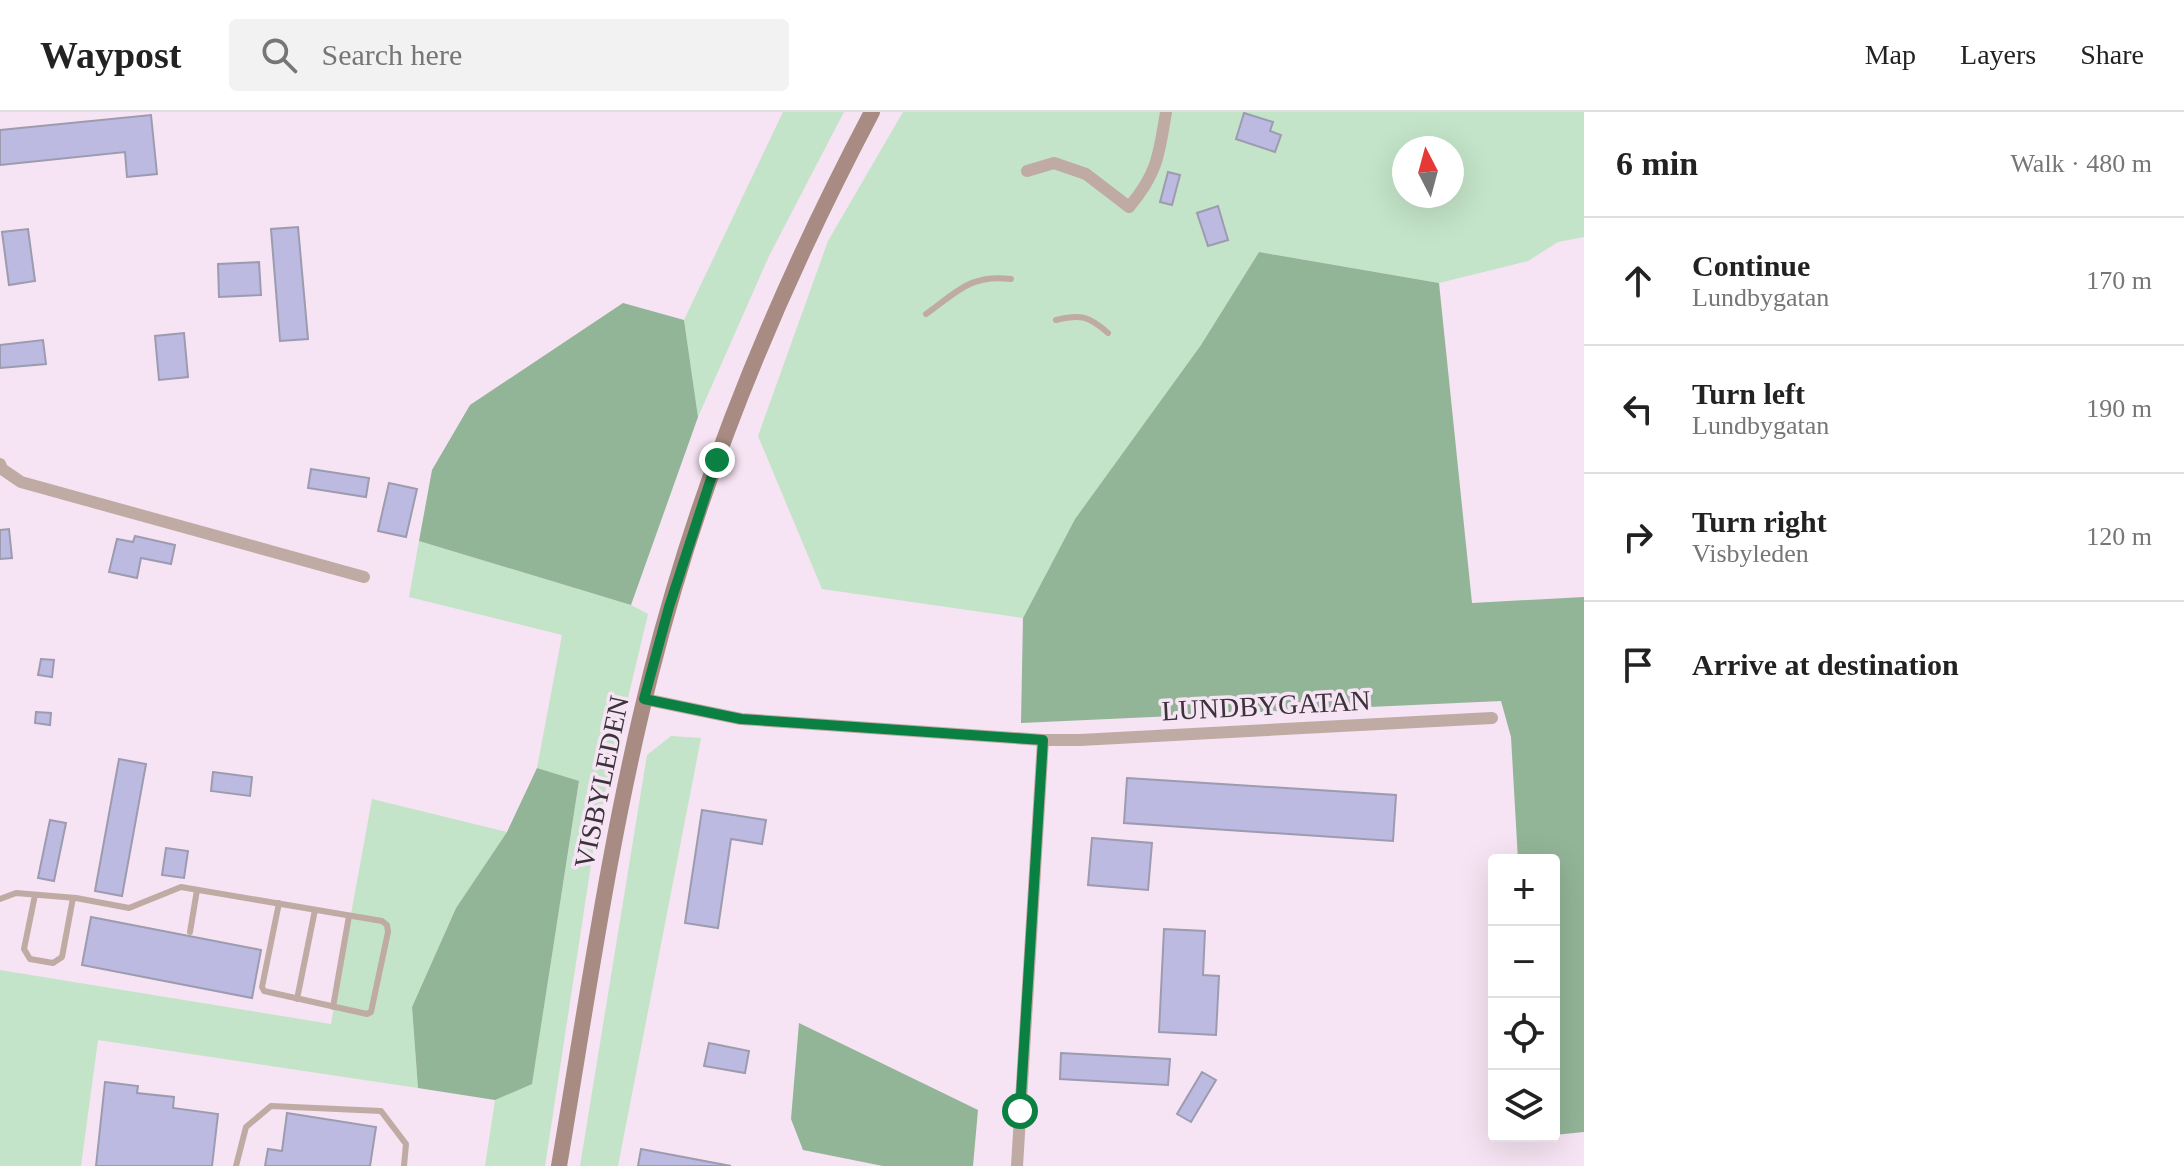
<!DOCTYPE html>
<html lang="en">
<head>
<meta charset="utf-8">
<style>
	body { margin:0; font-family:Georgia,serif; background:#f2f2f2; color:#222 }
	.controls { position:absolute; right:24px; bottom:24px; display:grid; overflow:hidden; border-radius:8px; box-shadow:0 8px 32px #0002 }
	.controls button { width:72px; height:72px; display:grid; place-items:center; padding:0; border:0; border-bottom:2px solid #e0e0e0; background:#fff; color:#222; font:40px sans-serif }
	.compass { position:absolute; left:1392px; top:24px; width:72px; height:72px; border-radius:50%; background:#fff; box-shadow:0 8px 32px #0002; rotate:354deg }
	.stop { position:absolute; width:24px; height:24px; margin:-18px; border:6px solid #0b8043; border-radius:50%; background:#fff }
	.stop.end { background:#0b8043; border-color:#fff; box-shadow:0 2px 8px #0008 }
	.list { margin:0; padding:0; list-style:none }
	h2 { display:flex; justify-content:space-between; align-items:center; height:104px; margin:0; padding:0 32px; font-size:34px }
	h2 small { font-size:26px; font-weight:400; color:#767676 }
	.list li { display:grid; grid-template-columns:52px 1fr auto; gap:24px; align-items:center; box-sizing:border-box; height:128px; padding:0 32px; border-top:2px solid #e0e0e0 }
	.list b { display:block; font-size:30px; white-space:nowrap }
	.list p { margin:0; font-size:26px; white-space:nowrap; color:#767676 }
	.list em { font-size:26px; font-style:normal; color:#767676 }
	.icon { flex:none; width:44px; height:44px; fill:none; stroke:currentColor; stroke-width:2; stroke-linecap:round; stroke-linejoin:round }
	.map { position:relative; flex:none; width:1584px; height:1054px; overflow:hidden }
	header { display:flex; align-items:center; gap:48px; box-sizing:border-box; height:112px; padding:0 40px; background:#fff; border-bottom:2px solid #e0e0e0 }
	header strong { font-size:38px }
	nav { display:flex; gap:44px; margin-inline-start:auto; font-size:28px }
	.search { width:560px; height:72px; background:#f2f2f2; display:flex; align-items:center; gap:20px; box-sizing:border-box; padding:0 28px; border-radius:8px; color:#767676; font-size:30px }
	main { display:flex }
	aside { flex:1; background:#fff }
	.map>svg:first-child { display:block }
</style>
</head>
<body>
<header>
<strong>Waypost</strong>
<div class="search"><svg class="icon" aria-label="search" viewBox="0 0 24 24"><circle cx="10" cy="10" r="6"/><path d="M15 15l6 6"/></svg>Search here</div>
<nav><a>Map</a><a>Layers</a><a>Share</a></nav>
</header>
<main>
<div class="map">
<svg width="1584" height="1054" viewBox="0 0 1584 1054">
	<rect width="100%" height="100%" fill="#f6e3f3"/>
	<!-- green -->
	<path fill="#c3e4c8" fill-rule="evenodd" d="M783,0H844L769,144L698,305L684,208Z
		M903,0H1584V125L1558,130L1528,149L1439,171L1259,140L1201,233L1075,407L1023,506L822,477L758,324L828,129ZM1404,36H1452V84H1404Z
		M419,429L631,493L648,502L596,720L545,1054H485L495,988L532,971L579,670L537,656L562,523L409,485Z
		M671,624L701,626L618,1054H580L647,643Z
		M372,687L507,720L456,796L412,895L418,976L98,928L81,1054H0V858L331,912Z"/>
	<!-- forest -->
	<path fill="#92b497" d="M1259,140L1439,171L1472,491L1584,485V1020L1554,1023V748H1518L1511,625L1501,589L1021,611L1023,506L1075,407L1201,233Z
		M623,191L684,208L698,305L631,493L419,429L432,358L470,293Z
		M537,656L579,669L532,972L495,988L418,976L412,895L456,796L507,720Z
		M799,911L978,998L973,1054H883L803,1038L791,1007Z"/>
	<!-- building -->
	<path fill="#bcbae1" stroke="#9c9baf" stroke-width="2" d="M1244,1L1273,10L1270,19L1281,23L1275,40L1236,27Z
		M151,3L157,62L127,65L125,40L0,53V18Z
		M1168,60L1180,63L1172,93L1160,90Z
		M1218,94L1228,128L1208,134L1197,101Z
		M298,115L308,227L280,229L271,117Z
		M28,117L35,169L9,173L2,120Z
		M259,150L261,183L219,185L218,152Z
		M184,221L188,265L159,268L155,224Z
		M43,228L46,252L0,256V233Z
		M311,357L369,366L366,385L308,376Z
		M389,371L417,377L406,425L378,419Z
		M9,417L12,446L0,447V418Z
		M135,424L175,433L171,452L141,446L137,466L109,460L117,427L133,430Z
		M41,547L54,548L52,565L38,563Z
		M36,600L51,601L50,613L35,611Z
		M119,647L146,652L122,784L95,779Z
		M213,660L252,665L250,684L211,679Z
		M1127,666L1396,683L1393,729L1124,711Z
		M702,698L766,708L762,732L731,727L718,816L685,811Z
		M50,708L66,711L54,769L38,766Z
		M1092,726L1152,731L1148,778L1088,773Z
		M166,736L188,739L184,766L162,763Z
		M91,805L261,838L252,886L82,853Z
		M1164,817L1205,819L1203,863L1219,864L1216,923L1159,920Z
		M709,931L749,939L745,961L704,954Z
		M1061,941L1170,947L1168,973L1060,967Z
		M1202,960L1216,968L1191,1010L1177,1002Z
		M105,970L138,974L137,981L174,985L173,996L218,1002L212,1054H96Z
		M287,1001L376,1015L370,1054H265L268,1037L282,1039Z
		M641,1037L731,1054H638Z"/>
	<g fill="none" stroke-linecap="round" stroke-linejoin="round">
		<!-- lane -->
		<path stroke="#bfaaa4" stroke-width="6" d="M926,202C957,180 970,162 1011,167
			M1056,208C1081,202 1089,204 1108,221
			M35,783L24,837L30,847L53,851L62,845L73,786
			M0,787L16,781L76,786L129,796L181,775L382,809L387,813L388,820L371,900L367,902L264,879L262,875L279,791
			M190,820L197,778
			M297,887L315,798
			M333,895L349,804
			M236,1054L246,1015L271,994L381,999L406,1032L404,1054"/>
		<!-- street -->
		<path stroke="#bfaaa4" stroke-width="12" d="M1027,59L1054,51L1086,62L1129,95C1158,61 1159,42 1166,0
			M0,352L2,357L21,370L364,465
			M644,587L741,607L1043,628H1080L1492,606
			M1017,1054L1043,628"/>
		<!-- secondary -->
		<path stroke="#a88b83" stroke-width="16" d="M559,1054C587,889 610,723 651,561C700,366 778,178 872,0"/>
	</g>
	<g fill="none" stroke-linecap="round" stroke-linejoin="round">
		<!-- route -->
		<path stroke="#0b8043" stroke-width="10" d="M717,348L669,495L644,587L741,607L1043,628L1020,999"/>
	</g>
	<g text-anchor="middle" stroke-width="7" stroke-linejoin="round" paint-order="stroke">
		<!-- street labels -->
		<g font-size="28" fill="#3a3339" stroke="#f6e3f3">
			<text transform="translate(1266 593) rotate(-3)" y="10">LUNDBYGATAN</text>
			<text transform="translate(601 670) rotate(-78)" y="10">VISBYLEDEN</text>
		</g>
	</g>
</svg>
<div class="controls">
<button>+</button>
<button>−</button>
<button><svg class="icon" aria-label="locate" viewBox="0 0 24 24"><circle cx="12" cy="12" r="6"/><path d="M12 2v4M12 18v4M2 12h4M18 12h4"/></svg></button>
<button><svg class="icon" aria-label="layers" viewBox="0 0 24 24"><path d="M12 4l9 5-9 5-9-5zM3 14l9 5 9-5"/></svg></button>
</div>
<svg class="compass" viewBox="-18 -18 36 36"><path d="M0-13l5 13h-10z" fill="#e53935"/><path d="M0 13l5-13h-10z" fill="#767676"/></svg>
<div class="stop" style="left:1020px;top:999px"></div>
<div class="stop end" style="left:717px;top:348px"></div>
</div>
<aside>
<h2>6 min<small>Walk · 480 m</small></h2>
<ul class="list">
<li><svg class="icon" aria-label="ahead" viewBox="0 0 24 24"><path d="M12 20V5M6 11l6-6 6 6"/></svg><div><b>Continue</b><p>Lundbygatan</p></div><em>170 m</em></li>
<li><svg class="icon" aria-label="left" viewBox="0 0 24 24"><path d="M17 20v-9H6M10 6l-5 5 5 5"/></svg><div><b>Turn left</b><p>Lundbygatan</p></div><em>190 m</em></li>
<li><svg class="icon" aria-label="right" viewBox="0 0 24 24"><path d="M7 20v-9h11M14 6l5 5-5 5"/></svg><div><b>Turn right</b><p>Visbyleden</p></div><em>120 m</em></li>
<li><svg class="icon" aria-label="arrive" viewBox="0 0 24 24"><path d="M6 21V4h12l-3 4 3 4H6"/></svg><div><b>Arrive at destination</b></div></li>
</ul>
</aside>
</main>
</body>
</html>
